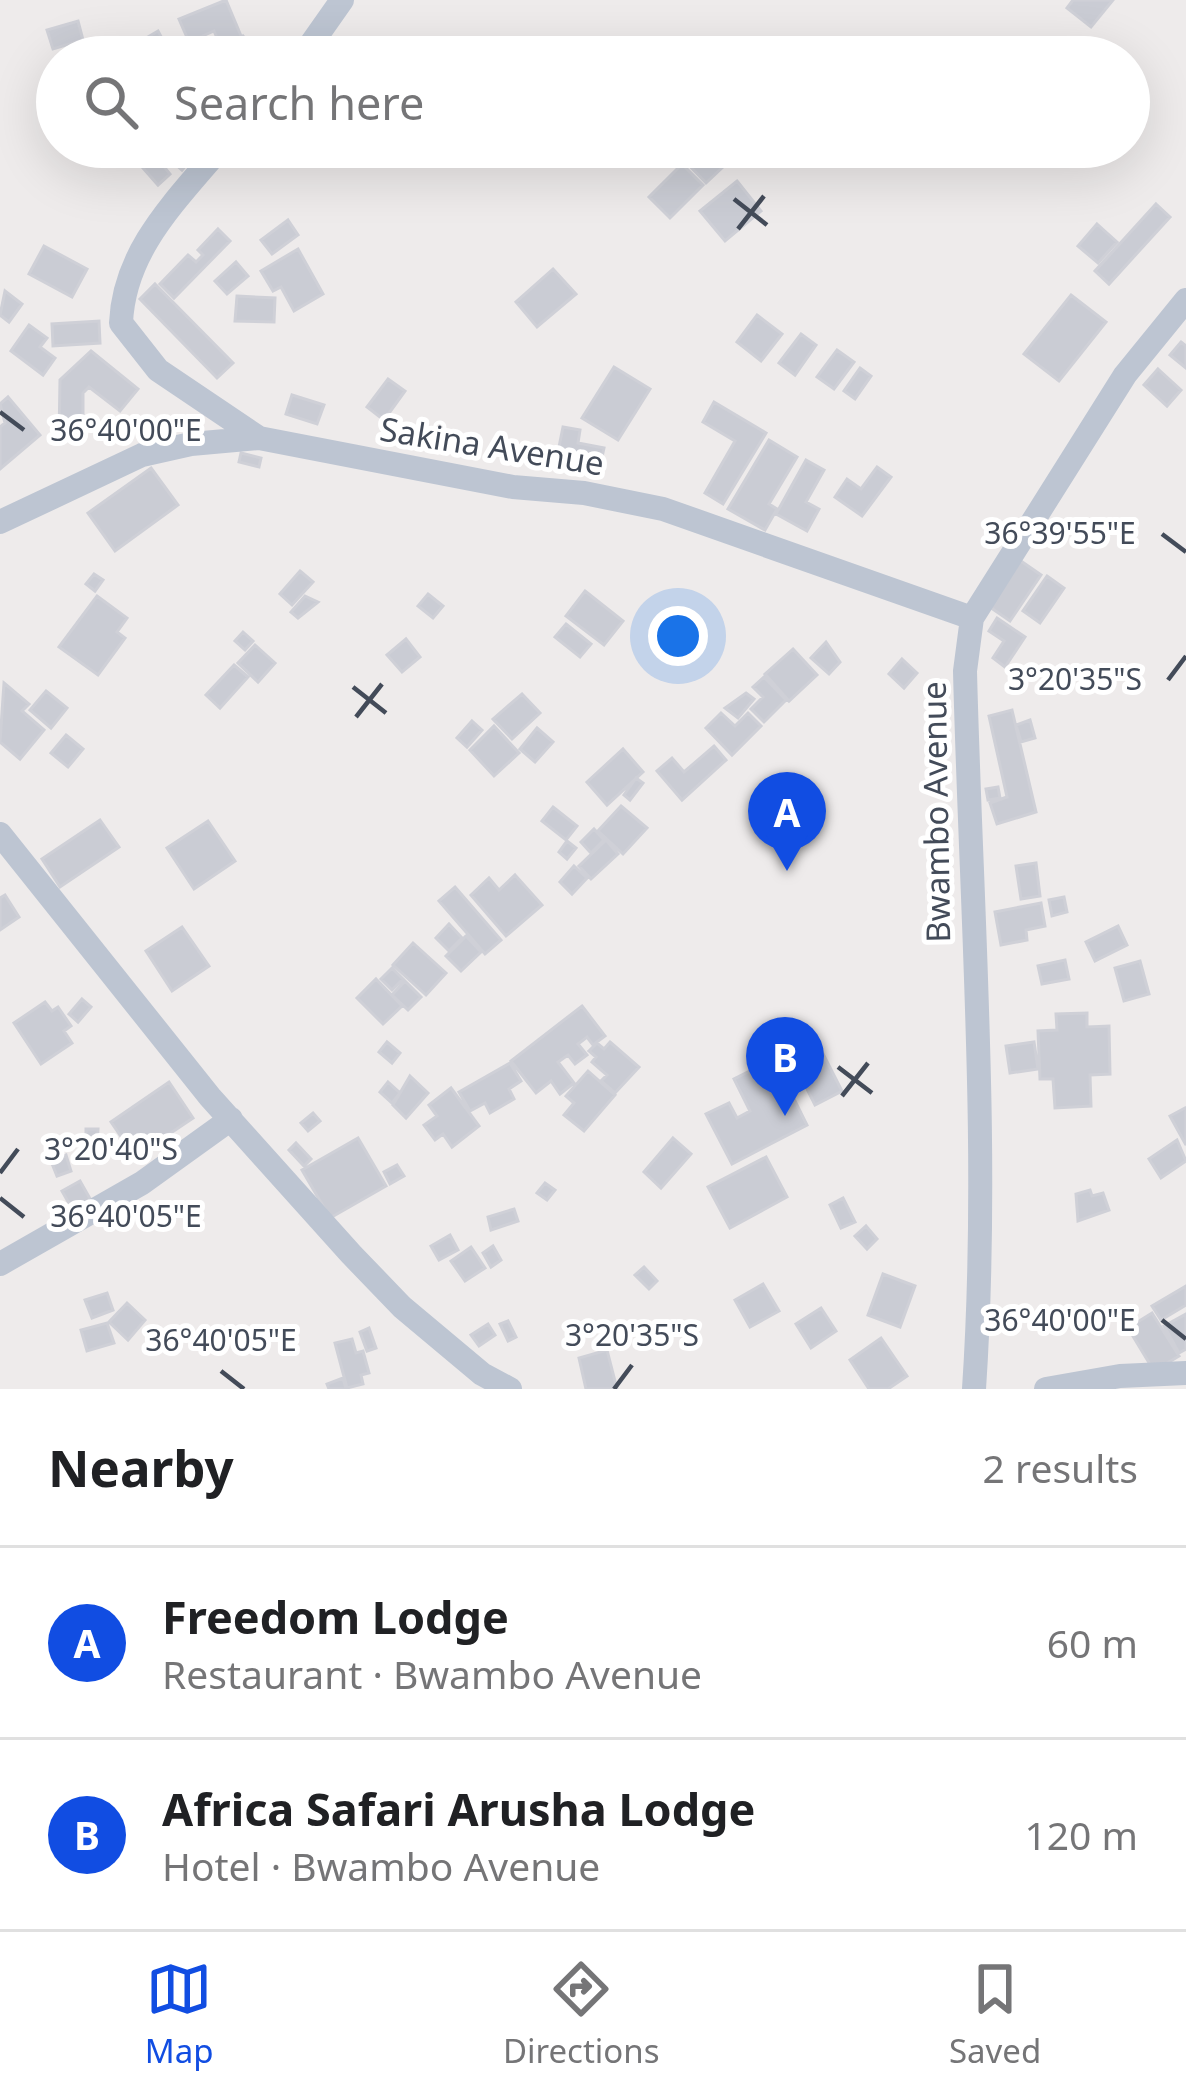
<!DOCTYPE html>
<html lang="en">
<head>
<meta charset="utf-8">
<style>
	body { margin:0; font-family:"Noto Sans",sans-serif; background:#f6f6f6; color:#202124 }
	.you { position:absolute; left:678px; top:636px; width:42px; height:42px; margin:-30px; border:9px solid #fff; border-radius:50%; background:#1a73e8; box-shadow:0 0 0 18px #1a73e833 }
	.badge { display:grid; place-items:center; width:78px; height:78px; border-radius:50%; background:#114de2; color:#fff; font-size:39px; font-weight:700 }
	.pin { position:absolute; translate:-50% -99px; filter:drop-shadow(0 3px 6px #0008) }
	.pin::after { content:''; position:absolute; top:63px; width:42px; height:36px; background:inherit; clip-path:polygon(0 0,100% 0,50% 100%) }
	.list { margin:0; padding:0; list-style:none }
	h2 { display:flex; justify-content:space-between; align-items:center; height:156px; margin:0; padding:0 48px; font-size:51px }
	h2 small { font-size:39px; font-weight:400; color:#757577 }
	.list li { display:grid; grid-template-columns:78px 1fr auto; gap:36px; align-items:center; box-sizing:border-box; height:192px; padding:0 48px; border-top:3px solid #e0e0e0 }
	.list b { display:block; font-size:45px; white-space:nowrap }
	.list p { margin:0; font-size:39px; white-space:nowrap; color:#757577 }
	.list em { font-size:39px; font-style:normal; color:#757577 }
	.icon { flex:none; width:66px; height:66px; fill:none; stroke:currentColor; stroke-width:2; stroke-linecap:round; stroke-linejoin:round }
	.map { position:relative; flex:none; width:1186px; height:1389px; overflow:hidden }
	.search { position:absolute; background:#fff; box-shadow:0 12px 48px #0002; left:36px; right:36px; top:36px; height:132px; display:flex; align-items:center; gap:30px; box-sizing:border-box; padding:0 42px; border-radius:66px; color:#757577; font-size:45px }
	.sheet { height:540px; background:#fff }
	nav { display:flex; justify-content:space-around; align-items:center; box-sizing:border-box; height:168px; border-top:3px solid #e0e0e0; background:#fff; font-size:33px; color:#757577 }
	nav a { display:grid; justify-items:center; gap:6px }
	nav .on { color:#114de2 }
	.map>svg:first-child { display:block }
</style>
</head>
<body>
<div class="map">
<svg width="1186" height="1389" viewBox="0 0 1186 1389">
	<rect width="100%" height="100%" fill="#eeebeb"/>
	<!-- building -->
	<path fill="#caccd4" stroke="#cfd0d7" stroke-width="3" d="M226,0L241,36L220,45L214,31L189,42L179,19Z
		M1073,0H1113L1091,27L1067,8Z
		M78,21L83,40L53,49L47,30Z
		M158,31L172,57H149L141,41Z
		M243,36L259,55L219,57Z
		M149,147H165L171,154L161,163L170,174L158,185L135,159Z
		M183,147L197,152L182,170L172,161Z
		M699,147H725L715,156L724,166L706,183L685,161Z
		M682,164L703,185L670,218L649,197Z
		M737,181L761,211L725,241L700,211Z
		M1156,204L1170,217L1109,284L1095,271Z
		M288,220L298,235L272,254L261,240Z
		M1097,224L1117,242L1098,263L1078,246Z
		M218,229L230,241L174,298L160,284L188,255L196,262L203,255L198,250Z
		M44,246L87,269L72,297L29,274Z
		M298,249L323,294L294,311L281,287L273,291L261,271Z
		M236,262L248,276L227,294L215,281Z
		M553,269L576,294L537,327L516,302Z
		M155,284L233,363L217,378L140,299Z
		M5,291L22,304L9,322L0,315Z
		M1071,295L1106,322L1059,381L1024,354Z
		M237,296L275,298L274,322L235,321Z
		M757,315L782,334L761,361L737,342Z
		M99,321L100,343L53,346L52,324Z
		M29,325L47,338L40,347L55,358L43,375L11,351Z
		M801,334L816,345L795,375L779,363Z
		M1181,342L1186,346V368L1170,355Z
		M837,350L854,362L834,389L817,377Z
		M91,351L138,389L120,411L89,387L83,393V439H59L60,380Z
		M614,367L650,389L618,440L582,418Z
		M860,368L871,376L855,399L844,391Z
		M1158,369L1181,390L1167,406L1144,385Z
		M388,379L405,391L384,420L367,407Z
		M292,395L324,405L317,424L286,414Z
		M8,397L40,435L0,469V427L5,423L0,404Z
		M714,402L766,433L723,504L705,493L735,441L703,422Z
		M563,427L580,430L578,443L604,448L598,475L555,467Z
		M769,440L797,457L769,504L777,509L765,530L728,509Z
		M241,453L261,458L259,467L239,462Z
		M806,460L824,470L806,502L819,509L807,531L776,514Z
		M877,467L891,477L862,516L835,497L847,479L861,489Z
		M151,468L178,505L115,551L88,513Z
		M1018,559L1041,575L1010,621L987,605Z
		M300,571L313,582L292,605L280,594Z
		M94,574L103,580L95,591L86,584Z
		M1047,576L1064,588L1040,623L1023,611Z
		M585,591L623,621L604,645L566,616Z
		M428,594L443,606L433,618L418,606Z
		M97,596L127,618L117,632L125,638L98,675L59,647Z
		M305,596L318,602L298,618L291,612Z
		M997,618L1025,637L1005,667L993,658L1004,641L989,631Z
		M566,624L591,644L580,657L555,637Z
		M243,632L253,641L245,650L235,641Z
		M406,639L420,657L402,672L387,655Z
		M826,642L840,662L829,674L811,658Z
		M255,645L275,663L258,682L238,663Z
		M793,649L817,675L789,701L765,674Z
		M902,659L917,673L904,688L889,674Z
		M234,665L248,677L220,708L206,695Z
		M764,677L786,700L764,722L751,709L763,697L753,687Z
		M4,683L29,704L22,711L44,730L20,759L0,742Z
		M46,691L67,708L51,728L30,710Z
		M746,693L754,699L738,718L725,708Z
		M522,694L540,713L512,739L493,719Z
		M1012,710L1036,812L997,824L990,803L1007,797L989,716Z
		M721,713L735,726L748,713L761,726L732,755L706,728Z
		M1030,720L1035,738L1021,742L1016,725Z
		M472,721L482,730L467,747L457,738Z
		M494,726L519,753L494,776L470,750Z
		M537,728L553,742L535,762L520,749Z
		M66,735L83,749L68,767L51,753Z
		M714,746L726,760L682,800L657,771L672,758L684,772Z
		M623,749L643,772L607,805L587,782Z
		M636,778L643,783L630,800L624,795Z
		M998,787L1000,798L988,800L986,789Z
		M621,806L647,828L623,854L598,831Z
		M553,807L577,826L566,840L542,821Z
		M100,820L119,847L60,887L42,859Z
		M208,821L235,861L194,889L167,848Z
		M594,829L604,840L591,853L581,842Z
		M606,840L618,854L591,879L579,866Z
		M567,841L576,848L567,859L559,852Z
		M1036,863L1040,896L1021,899L1016,866Z
		M574,866L587,878L572,894L560,882Z
		M515,875L542,905L506,936L471,895L489,878L499,890Z
		M455,887L501,940L485,954L439,901Z
		M5,895L19,917L0,930V898Z
		M1064,897L1067,912L1052,916L1049,900Z
		M1041,903L1045,926L1026,930L1027,940L1001,945L995,912Z
		M449,924L462,938L449,951L436,938Z
		M1118,926L1127,945L1095,961L1086,942Z
		M182,927L209,966L172,991L146,951Z
		M466,936L481,952L461,971L446,956Z
		M413,943L446,973L426,995L393,965Z
		M1065,960L1069,979L1042,984L1038,966Z
		M1140,961L1149,994L1124,1001L1115,968Z
		M392,968L403,979L392,990L381,979Z
		M376,979L402,1006L383,1024L357,998Z
		M405,981L421,997L408,1010L392,995Z
		M82,999L91,1007L78,1022L69,1014Z
		M45,1002L52,1011L58,1007L71,1026L64,1031L72,1043L41,1064L14,1023Z
		M582,1006L605,1036L593,1045L587,1037L578,1044L587,1055L575,1064L568,1055L558,1062L574,1083L560,1094L551,1081L536,1093L511,1061Z
		M1087,1013V1027L1109,1026L1110,1074L1090,1075L1091,1106L1055,1108L1053,1079H1040L1038,1031L1057,1030L1056,1014Z
		M815,1038L842,1091L815,1105L804,1083L790,1091L807,1125L732,1164L706,1114L729,1103L737,1118L750,1111L734,1079Z
		M387,1042L400,1053L392,1063L379,1052Z
		M610,1042L639,1067L615,1093L601,1081L607,1075L592,1062L596,1057L589,1051L597,1043L604,1049Z
		M1034,1042L1038,1069L1010,1073L1006,1046Z
		M510,1063L521,1081L509,1089L514,1099L490,1113L485,1103L470,1111L459,1092Z
		M588,1071L615,1095L584,1131L564,1115L574,1103L566,1096Z
		M410,1076L428,1093L406,1118L393,1105Z
		M169,1082L193,1118L135,1157L111,1122Z
		M388,1082L400,1093L392,1103L380,1092Z
		M451,1088L479,1126L452,1147L443,1134L435,1140L424,1125L437,1116L429,1105Z
		M1185,1108L1186,1110V1145L1170,1116Z
		M313,1113L320,1121L308,1131L301,1123Z
		M86,1129H98L97,1151H86Z
		M358,1138L386,1186L330,1218L302,1170Z
		M673,1138L691,1154L661,1188L644,1172Z
		M1177,1140L1186,1161L1161,1178L1149,1159Z
		M296,1143L311,1159L304,1166L289,1150Z
		M66,1155L71,1171L57,1176L51,1161Z
		M766,1157L787,1197L730,1228L708,1187Z
		M397,1165L404,1176L390,1184L384,1172Z
		M80,1181L93,1204L75,1214L62,1191Z
		M545,1183L555,1190L547,1200L537,1193Z
		M1090,1190L1092,1196L1103,1193L1109,1210L1078,1221L1076,1194Z
		M843,1198L855,1222L841,1228L830,1205Z
		M514,1209L518,1221L491,1230L488,1217Z
		M866,1226L877,1239L867,1249L855,1236Z
		M450,1235L458,1250L439,1260L431,1246Z
		M493,1246L501,1260L491,1267L483,1253Z
		M471,1247L485,1268L465,1281L451,1261Z
		M644,1267L657,1281L649,1289L635,1275Z
		M883,1274L915,1286L900,1327L868,1315Z
		M763,1284L779,1311L750,1327L735,1300Z
		M1186,1286V1305L1161,1320L1152,1306Z
		M107,1293L113,1310L92,1318L85,1300Z
		M127,1303L145,1320L128,1340L109,1322Z
		M821,1308L836,1331L811,1348L796,1324Z
		M1152,1313L1179,1356L1154,1371L1128,1328Z
		M1186,1314V1349L1179,1353L1164,1326Z
		M508,1321L516,1337L508,1341L500,1324Z
		M107,1323L114,1343L87,1351L81,1330Z
		M488,1324L495,1335L479,1346L471,1335Z
		M369,1328L376,1348L367,1351L360,1332Z
		M881,1338L907,1376L888,1389H869L850,1360Z
		M352,1339L356,1353L363,1351L369,1373L361,1375L363,1384L347,1388L335,1343Z
		M607,1350L617,1389H586L579,1358Z
		M343,1378L346,1389H329L327,1384Z"/>
	<g fill="none" stroke-linecap="round" stroke-linejoin="round">
		<!-- minor -->
		<path stroke="#bdc5d2" stroke-width="24" d="M302,57L342,0
			M221,147C176,201 124,250 121,323L158,370L259,438
			M0,522L142,455L191,444L259,438L513,487L584,493L663,509L972,618
			M0,834L210,1097L351,1254L402,1307L482,1374L510,1389
			M0,1264L142,1183L231,1119
			M974,1389C990,1150 971,910 965,671L972,618L1125,375L1186,300
			M1046,1389L1120,1376L1186,1373"/>
	</g>
	<!-- ticks -->
	<path fill="none" stroke="#434b59" stroke-width="4.5" d="M734,199L767,225M738,229L764,196M0,412L24,430M1162,534L1186,552M1168,680L1186,656M353,687L386,713M356,717L382,684M838,1067L872,1093M842,1096L868,1063M0,1173L18,1149M0,1198L24,1217M1162,1320L1186,1339M221,1371L244,1389M614,1389L632,1365"/>
	<g text-anchor="middle" stroke-width="10" stroke-linejoin="round" paint-order="stroke">
		<!-- street labels -->
		<g font-size="33" fill="#434b59" stroke="#fff">
			<text transform="translate(492 446) rotate(9)" y="12">Sakina Avenue</text>
			<text transform="translate(936 812) rotate(-91)" y="12">Bwambo Avenue</text>
		</g>
	</g>
	<g font-size="30" text-anchor="middle" fill="#434b59" stroke="#fff" stroke-width="10" stroke-linejoin="round" paint-order="stroke">
		<text x="126" y="441">36°40'00"E</text>
		<text x="1060" y="544">36°39'55"E</text>
		<text x="1075" y="690">3°20'35"S</text>
		<text x="111" y="1160">3°20'40"S</text>
		<text x="126" y="1227">36°40'05"E</text>
		<text x="1060" y="1331">36°40'00"E</text>
		<text x="632" y="1346">3°20'35"S</text>
		<text x="221" y="1351">36°40'05"E</text>
	</g>
</svg>
<div class="you"></div>
<div class="pin badge" style="left:787px;top:871px">A</div>
<div class="pin badge" style="left:785px;top:1116px">B</div>
<div class="search"><svg class="icon" aria-label="search" viewBox="0 0 24 24"><circle cx="10" cy="10" r="6"/><path d="M15 15l6 6"/></svg>Search here</div>
</div>
<section class="sheet">
<h2>Nearby<small>2 results</small></h2>
<ul class="list">
<li><span class="badge">A</span><div><b>Freedom Lodge</b><p>Restaurant · Bwambo Avenue</p></div><em>60 m</em></li>
<li><span class="badge">B</span><div><b>Africa Safari Arusha Lodge</b><p>Hotel · Bwambo Avenue</p></div><em>120 m</em></li>
</ul>
</section>
<nav>
<a class="on"><svg class="icon" aria-label="map" viewBox="0 0 24 24"><path d="M3 6l6-2 6 2 6-2v14l-6 2-6-2-6 2zM9 4v14M15 6v14"/></svg>Map</a>
<a><svg class="icon" aria-label="directions" viewBox="0 0 24 24"><path d="M12 3l9 9-9 9-9-9zM9 14v-3h6M13 9l2 2-2 2"/></svg>Directions</a>
<a><svg class="icon" aria-label="saved" viewBox="0 0 24 24"><path d="M7 4h10v16l-5-4-5 4z"/></svg>Saved</a>
</nav>
</body>
</html>
